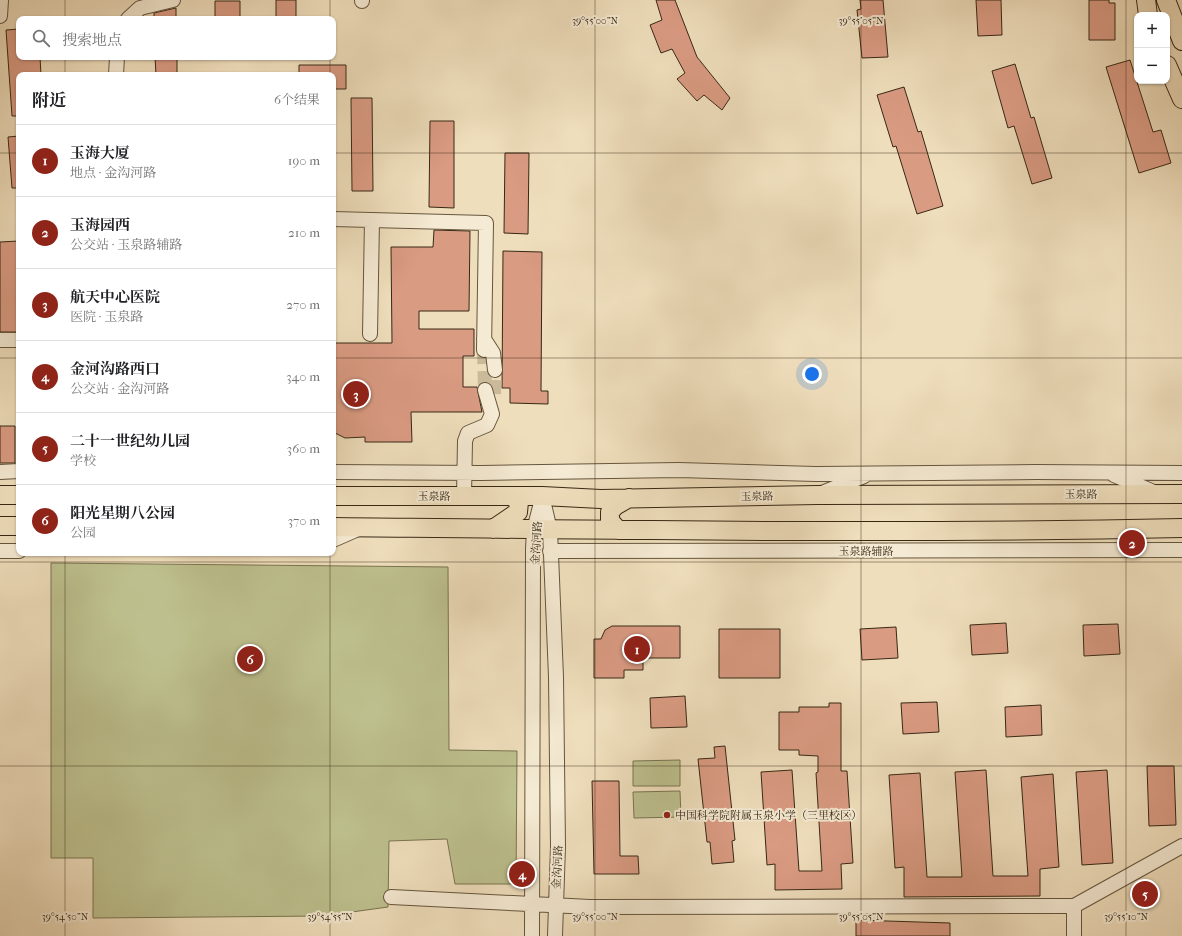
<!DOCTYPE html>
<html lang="zh">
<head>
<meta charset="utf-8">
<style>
	body { margin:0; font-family:"IM FELL French Canon","Noto Serif SC",serif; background:#f6f6f6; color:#202124 }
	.controls { position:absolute; right:12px; top:12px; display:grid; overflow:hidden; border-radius:8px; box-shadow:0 1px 3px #0004 }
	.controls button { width:36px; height:36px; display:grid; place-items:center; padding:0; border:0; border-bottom:1px solid #e0e0e0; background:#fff; color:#202124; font:20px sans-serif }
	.you { position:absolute; left:812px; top:374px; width:14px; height:14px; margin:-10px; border:3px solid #fff; border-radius:50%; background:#1a73e8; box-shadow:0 0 0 6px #1a73e833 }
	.badge { display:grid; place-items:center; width:26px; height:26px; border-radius:50%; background:#8f2418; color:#fff; font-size:13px; font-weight:700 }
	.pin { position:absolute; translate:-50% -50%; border:2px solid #fff; box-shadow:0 1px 4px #0006 }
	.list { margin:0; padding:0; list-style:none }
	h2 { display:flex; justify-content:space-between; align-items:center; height:52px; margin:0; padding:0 16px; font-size:17px }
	h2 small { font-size:13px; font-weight:400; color:#757577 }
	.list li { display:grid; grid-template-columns:26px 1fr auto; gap:12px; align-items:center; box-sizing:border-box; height:72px; padding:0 16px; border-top:1px solid #e0e0e0 }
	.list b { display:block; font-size:15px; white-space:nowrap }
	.list p { margin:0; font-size:13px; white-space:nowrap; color:#757577 }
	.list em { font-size:13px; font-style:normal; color:#757577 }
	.icon { flex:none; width:22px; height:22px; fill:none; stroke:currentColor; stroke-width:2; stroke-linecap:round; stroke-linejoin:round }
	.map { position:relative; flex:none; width:1182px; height:936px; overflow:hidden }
	.search { position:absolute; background:#fff; box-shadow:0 1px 3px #0004; left:16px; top:16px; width:320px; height:44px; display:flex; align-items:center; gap:10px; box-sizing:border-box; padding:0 14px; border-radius:8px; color:#757577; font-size:15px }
	.panel { position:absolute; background:#fff; box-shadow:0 1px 3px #0004; left:16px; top:72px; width:320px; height:484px; border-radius:8px }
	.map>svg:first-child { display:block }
</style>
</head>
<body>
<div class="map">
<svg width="1182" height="936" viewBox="0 0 1182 936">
	<rect width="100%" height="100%" fill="#efdebc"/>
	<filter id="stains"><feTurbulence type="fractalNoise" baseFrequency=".005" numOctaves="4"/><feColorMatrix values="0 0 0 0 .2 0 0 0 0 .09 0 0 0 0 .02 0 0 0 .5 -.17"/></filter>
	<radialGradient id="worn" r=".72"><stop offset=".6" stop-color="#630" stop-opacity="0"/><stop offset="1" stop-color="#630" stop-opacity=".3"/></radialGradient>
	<!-- green -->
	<path fill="#bdc08e" stroke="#7a7451" d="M51,563L448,567L449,750L517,751L516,884H455L447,839L389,841L388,907L323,916L93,918V858H51Z
		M680,760V786H633V761Z
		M680,791L681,817L634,818L633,792Z"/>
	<!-- building -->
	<path fill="#da9b83" stroke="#372814" d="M276,0H296V19H276Z
		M656,0H675L697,57L730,98L722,110L704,95L697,101L677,79L685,73L672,49L661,53L650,25L662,20Z
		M860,0H883L888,57L862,58L857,10L861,9Z
		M976,0H1001L1002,35L978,36Z
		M1089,0H1109V3H1115V40H1089Z
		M215,1H240V19H215Z
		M176,8V19H154V13Z
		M19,29V57H40L41,75H19V116H12L6,30Z
		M155,57H177V75H156Z
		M1130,60L1153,132L1161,130L1171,163L1139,173L1106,67Z
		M1015,64L1031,118L1034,117L1052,178L1032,184L1014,126L1008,128L992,71Z
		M299,65H346V89H333V75H299Z
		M904,87L918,132L921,131L943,206L917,214L896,146L893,147L877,95Z
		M351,98H372L373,191H352Z
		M430,121H454V208L429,207Z
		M19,136V188H12L8,137Z
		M505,153H529L528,234L504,233Z
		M434,230L470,231L469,311H419V329H474V356H463V387H477L482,412H411L412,442H365V437L345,438L333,432V343H392L391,247H433Z
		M19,241V332H0V242Z
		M503,251L542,252L541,391H548V404L510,403V388H502Z
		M0,426H15V463H0Z
		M1006,623L1008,653L972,655L970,625Z
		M1118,624L1120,654L1084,656L1083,625Z
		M612,626H680V658H643V670H624V678H594V639H601L605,630Z
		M896,627L898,658L862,660L860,629Z
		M719,629H780V678H719Z
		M685,696L687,727L651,728L650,698Z
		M937,702L939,732L903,734L901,703Z
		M829,703H841V771H847L853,863L841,864L842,889L775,890V864L767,865L761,772L792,770L799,871H822L816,773L818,772V756L799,755V750H779V712H799V707H829Z
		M1041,705L1042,735L1006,737L1005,707Z
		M725,746L735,840L732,841L734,862L712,864L710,842H707L698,759L715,758L714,747Z
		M1147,766H1174L1176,825L1149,826Z
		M986,770L993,876H1028L1021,777L1053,774L1059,867L1040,869V896L904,897V867L895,868L889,775L920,773L927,877H962L955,772Z
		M1107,770L1113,863L1082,865L1076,772Z
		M592,781H619L620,856H638L639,874H594Z
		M856,920L950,923V936H856Z"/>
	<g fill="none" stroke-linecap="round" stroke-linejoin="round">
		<!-- minor-tunnel -->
		<path stroke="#caba9a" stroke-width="14" stroke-dasharray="14 7" stroke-linecap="butt" d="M484,350L485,390
			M494,394L495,370"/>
		<!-- minor casing -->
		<g stroke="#65563e" stroke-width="16">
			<path id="minor" d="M362,1V0
				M0,16L1,0
				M128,19L140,8L173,0
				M116,75L117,57
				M333,219L486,223L484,350
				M370,334L372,220
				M484,339L493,353L495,370
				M0,340H19
				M0,472L19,471
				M333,472L481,473L679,470L816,474L1036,472L1182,473
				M1114,475L1156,493
				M822,493L864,476
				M464,496L465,441L468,433L487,425L492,414L485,390
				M542,496L550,530L556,677L558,846L555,936
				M333,540L358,529
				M0,551H19
				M550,551L1182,550
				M391,897L590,907L1074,906L1182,846
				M1074,906V936
				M532,936L533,549L534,530L542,499"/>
		</g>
		<!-- major casing -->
		<g stroke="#372814" stroke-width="20">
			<path id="major" d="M1146,0L1148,15
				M1166,0L1182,41
				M1167,65L1182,99
				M0,495H19
				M333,496H542L601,499L817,495L1182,494
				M0,526H19
				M333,527C616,530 899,534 1182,528
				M493,529L518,512L519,502L512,496
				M618,530L610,521V512L615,506L629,498"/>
		</g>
		<!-- minor -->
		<use href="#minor" stroke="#f5ead3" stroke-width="14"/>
		<!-- major -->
		<use href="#major" stroke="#efdebc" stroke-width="18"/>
	</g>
	<!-- ticks -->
	<path fill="none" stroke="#372814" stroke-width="1" stroke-opacity="0.45" d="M65,0V19M330,0V19M595,0V936M861,0V936M1126,0V936M65,57V75M330,57V75M0,153H19M333,153H1182M0,358H19M333,358H1182M65,553V936M330,553V936M0,562H1182M0,766H1182"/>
	<!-- markers -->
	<circle fill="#8f2418" stroke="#f5ead3" stroke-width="1.5" cx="667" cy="815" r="4"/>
	<g text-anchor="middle" stroke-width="4" stroke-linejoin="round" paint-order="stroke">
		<!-- street labels -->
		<g font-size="11" fill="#372814" stroke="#f5ead3">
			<text x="1081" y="498">玉泉路</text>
			<text x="434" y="500">玉泉路</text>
			<text transform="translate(757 496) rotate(-1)" y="4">玉泉路</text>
			<text transform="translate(536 543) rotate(-86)" y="4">金沟河路</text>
			<text x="866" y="555">玉泉路辅路</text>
			<text transform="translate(557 867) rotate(-87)" y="4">金沟河路</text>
		</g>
		<!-- poi labels -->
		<g font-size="11" fill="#372814" stroke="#f5ead3" text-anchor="start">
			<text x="675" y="819">中国科学院附属玉泉小学（三里校区）</text>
		</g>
	</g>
	<g font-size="10" text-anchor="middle" fill="#372814" stroke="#f5ead3" stroke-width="4" stroke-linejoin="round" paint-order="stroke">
		<text x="595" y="24">39°55'00"N</text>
		<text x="861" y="24">39°55'05"N</text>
		<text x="65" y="920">39°54'50"N</text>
		<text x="330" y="920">39°54'55"N</text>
		<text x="595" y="920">39°55'00"N</text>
		<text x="861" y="920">39°55'05"N</text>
		<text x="1126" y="920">39°55'10"N</text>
	</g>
	<rect width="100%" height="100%" filter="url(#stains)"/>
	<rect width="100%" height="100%" fill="url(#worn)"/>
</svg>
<div class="controls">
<button>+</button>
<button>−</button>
</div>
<div class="you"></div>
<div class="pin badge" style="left:637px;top:649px">1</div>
<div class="pin badge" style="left:1132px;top:543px">2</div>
<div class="pin badge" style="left:356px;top:394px">3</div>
<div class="pin badge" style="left:522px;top:874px">4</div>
<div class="pin badge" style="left:1145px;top:894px">5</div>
<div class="pin badge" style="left:250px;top:659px">6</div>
<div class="search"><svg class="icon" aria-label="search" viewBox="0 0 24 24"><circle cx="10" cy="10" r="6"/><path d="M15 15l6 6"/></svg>搜索地点</div>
<section class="panel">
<h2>附近<small>6个结果</small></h2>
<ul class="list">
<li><span class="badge">1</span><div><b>玉海大厦</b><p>地点 · 金沟河路</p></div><em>190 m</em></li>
<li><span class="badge">2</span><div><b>玉海园西</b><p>公交站 · 玉泉路辅路</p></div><em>210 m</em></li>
<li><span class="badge">3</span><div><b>航天中心医院</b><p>医院 · 玉泉路</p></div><em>270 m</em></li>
<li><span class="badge">4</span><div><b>金河沟路西口</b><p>公交站 · 金沟河路</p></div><em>340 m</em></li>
<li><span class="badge">5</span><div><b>二十一世纪幼儿园</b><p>学校</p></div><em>360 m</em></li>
<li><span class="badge">6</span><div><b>阳光星期八公园</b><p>公园</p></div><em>370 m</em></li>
</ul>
</section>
</div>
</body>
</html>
